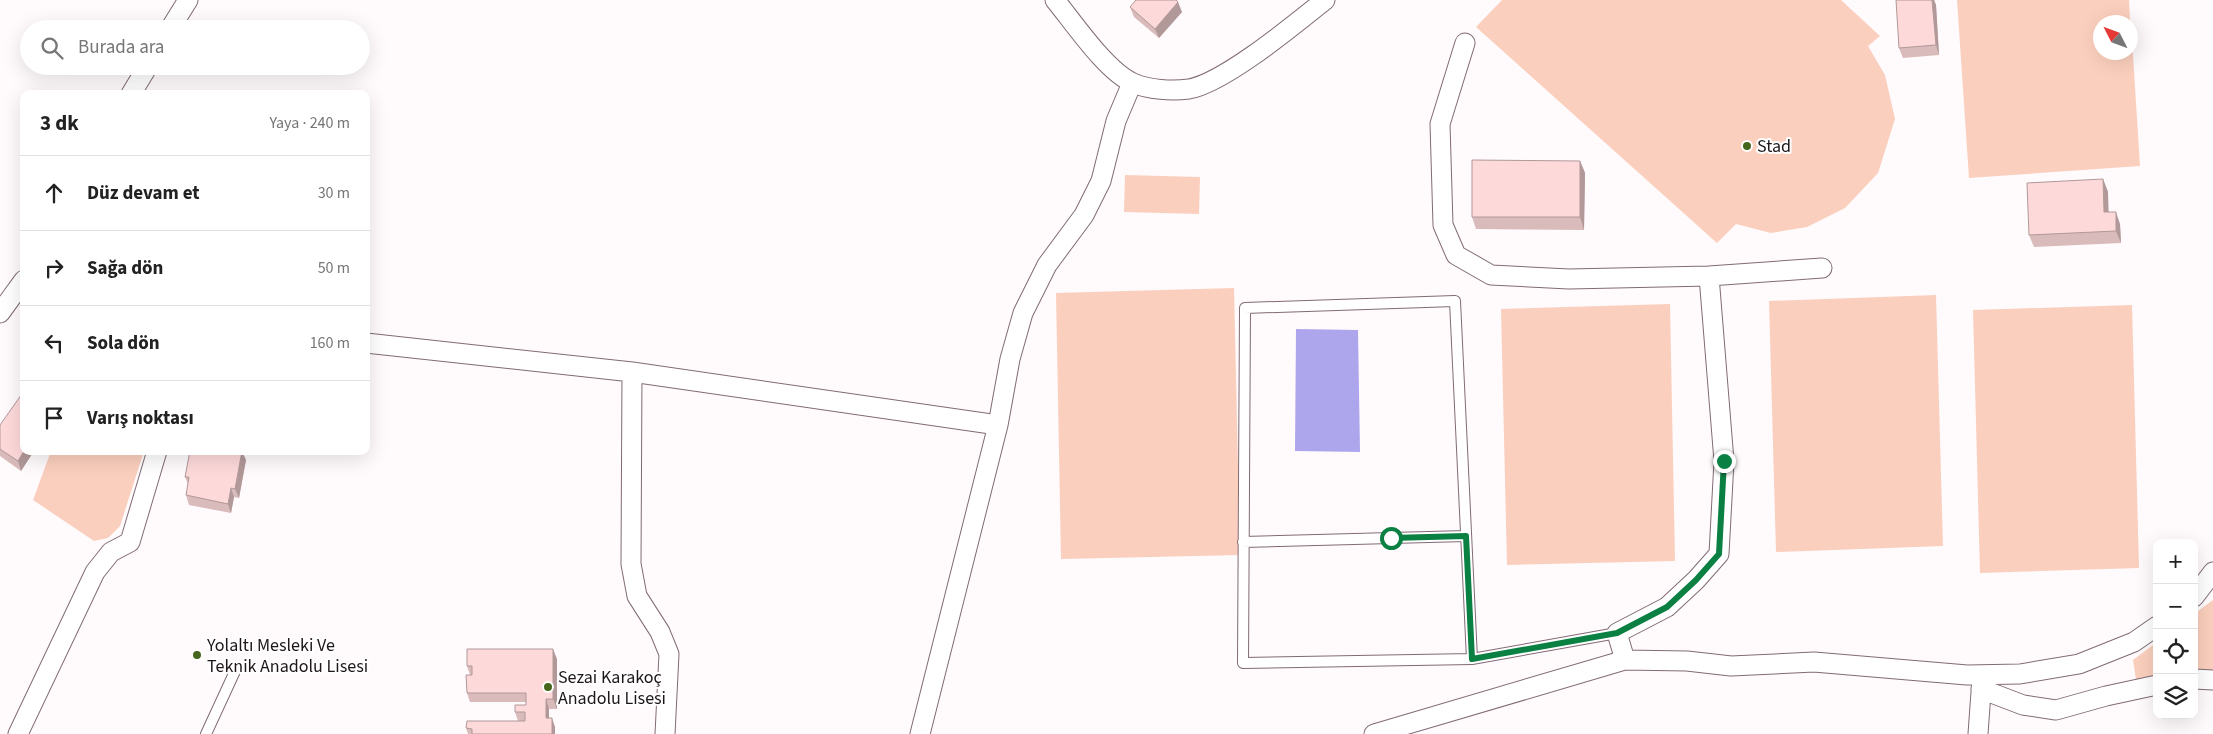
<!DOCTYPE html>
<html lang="tr">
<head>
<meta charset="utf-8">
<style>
	body { margin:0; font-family:"Source Sans 3",sans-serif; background:#f6f6f6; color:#222 }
	.controls { position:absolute; right:15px; bottom:15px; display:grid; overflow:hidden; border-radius:10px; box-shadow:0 5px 20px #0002 }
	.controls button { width:45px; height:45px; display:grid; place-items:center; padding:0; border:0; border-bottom:1px solid #e0e0e0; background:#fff; color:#222; font:25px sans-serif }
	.compass { position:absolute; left:2093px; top:15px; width:45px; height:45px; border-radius:50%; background:#fff; box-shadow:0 5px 20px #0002; rotate:312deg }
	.stop { position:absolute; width:15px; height:15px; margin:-11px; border:4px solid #0b8043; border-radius:50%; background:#fff }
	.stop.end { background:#0b8043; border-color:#fff; box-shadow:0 1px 5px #0008 }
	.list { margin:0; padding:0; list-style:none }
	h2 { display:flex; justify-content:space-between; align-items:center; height:65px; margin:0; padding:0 20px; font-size:21px }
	h2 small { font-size:16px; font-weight:400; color:#767676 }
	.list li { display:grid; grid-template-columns:32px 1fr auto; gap:15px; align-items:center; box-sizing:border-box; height:75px; padding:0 20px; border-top:1px solid #e0e0e0 }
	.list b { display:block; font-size:19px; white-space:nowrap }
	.list em { font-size:16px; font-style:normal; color:#767676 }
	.icon { flex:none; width:28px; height:28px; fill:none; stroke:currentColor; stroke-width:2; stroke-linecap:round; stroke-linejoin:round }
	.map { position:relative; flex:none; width:2213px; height:734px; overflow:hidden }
	.search { position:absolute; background:#fff; box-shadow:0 5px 20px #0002; left:20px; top:20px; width:350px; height:55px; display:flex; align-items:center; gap:12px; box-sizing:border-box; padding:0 18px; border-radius:28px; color:#767676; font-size:19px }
	.panel { position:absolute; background:#fff; box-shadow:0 5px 20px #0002; left:20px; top:90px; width:350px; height:365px; border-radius:10px }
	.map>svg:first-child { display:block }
</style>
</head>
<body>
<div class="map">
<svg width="2213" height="734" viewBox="0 0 2213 734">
	<rect width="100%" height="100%" fill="#fffafc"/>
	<!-- green -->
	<path fill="#fbcfbd" d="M1502,0H1841L1880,36L1868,46L1885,75L1895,119L1878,173L1845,208L1807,227L1771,233L1736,224L1717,243L1476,27Z
		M1957,0H2129L2130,22H2100V52H2130L2131,24L2140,166L1969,178Z
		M1125,175L1200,177L1199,214L1124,212Z
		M1234,288L1240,555L1061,559L1056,293Z
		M1936,295L1943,546L1776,552L1769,301Z
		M1670,304L1675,561L1507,565L1501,309Z
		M2132,305L2139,568L1980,573L1973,310Z
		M51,451H144L120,526L108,538L94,541L33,500Z
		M2213,600V677L2194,678V614Z
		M2157,642V679L2136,680L2133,660Z"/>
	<!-- water -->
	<path fill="#aea6ed" d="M1296,329L1358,330L1360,452L1295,451Z"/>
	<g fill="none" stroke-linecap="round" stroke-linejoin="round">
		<!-- service casing -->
		<g stroke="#806b75" stroke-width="12">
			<path id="service" d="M1243,542L1466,536
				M1472,659L1455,301L1245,308L1243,663L1472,659L1617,633
				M206,734L236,669"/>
		</g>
		<!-- minor casing -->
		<g stroke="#806b75" stroke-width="21">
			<path id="minor" d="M1055,0C1074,23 1106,71 1133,83C1149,90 1172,91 1189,89C1224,83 1295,24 1325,0
				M170,29L188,0
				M131,94L148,66
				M1709,276L1822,268
				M0,313L24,280
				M366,343L632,372L998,425
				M632,372L631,564L637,596L660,632L669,654L665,734
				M2194,597L2213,572
				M1625,660L1687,661L1731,666L1814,662L1967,675L2020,674L2079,664L2134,642L2157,626
				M2194,679L2213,680
				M1981,689L2023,705L2056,710L2106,696L2157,685
				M18,734L95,572L111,552L130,542L157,451
				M920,734L998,425L1010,359L1023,313L1047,265L1084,215L1101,181L1116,121L1132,83
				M1374,734L1625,660L1617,633L1667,607L1696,580L1719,554L1724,461L1709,276L1569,279L1491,275L1456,255L1443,225L1440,124L1465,43
				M1978,734L1982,678"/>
		</g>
		<!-- service -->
		<use href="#service" stroke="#fff" stroke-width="10"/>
		<!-- minor -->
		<use href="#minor" stroke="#fff" stroke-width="19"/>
	</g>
	<!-- wall -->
	<path fill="#dabbbb" d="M1896,0H1934L1936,5L1939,55L1903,58L1899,48Z
		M1130,7L1182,12L1159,38L1134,17Z
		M1580,161L1585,173L1584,230L1476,229L1472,217Z
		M2103,179L2108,192V212L2120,224L2121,243L2034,247L2029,235Z
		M0,425L24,451H34L21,471L0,456Z
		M246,460L239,498L234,497L231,513L189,505L186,495L188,484L185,477Z
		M557,659V709H549V718L555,727V734H468L466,728L518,721L515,712L526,705V702H470L467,693L470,675L467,666Z"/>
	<!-- shaded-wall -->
	<path fill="#b19899" d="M1932,0H1934L1936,5L1939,55L1936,45Z
		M1178,2L1182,12L1159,38L1155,29Z
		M1580,161L1585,173L1584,230L1580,217Z
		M2103,179L2108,192L2109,225L2104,212Z
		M2116,212L2120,224L2121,243L2116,231Z
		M24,451H34L21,471L18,461Z
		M242,451L246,460L239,498L235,489Z
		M231,488L234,497L231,513L228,504Z
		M553,649L557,659V709L553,699Z
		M546,699L549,709V727L546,718Z
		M552,718L555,727V734H552Z"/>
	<!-- building -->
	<path fill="#fdd9da" stroke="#b19899" d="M1136,0H1176L1178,2L1155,29L1130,7Z
		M1896,0H1932L1936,45L1899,48Z
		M1472,160L1580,161V217H1472Z
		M2103,179L2104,212H2116V231L2029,235L2027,183Z
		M24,391V451L18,461L0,449V425Z
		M190,451H242L235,489L231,488L228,504L186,495L189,477H185Z
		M467,649H553V699H546V718H552V734H472V729L466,728L467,721H525V712H515V705H526V693H467L466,675H472V666H467Z"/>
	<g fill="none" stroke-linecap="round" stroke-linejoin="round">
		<!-- route -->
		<path stroke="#0b8043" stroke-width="6" d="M1391,538L1466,536L1472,659L1617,633L1667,607L1696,580L1719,554L1724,461"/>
	</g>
	<!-- markers -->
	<g fill="#46661d" stroke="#fff" stroke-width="2">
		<circle cx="1747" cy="146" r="5"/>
		<circle cx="197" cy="655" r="5"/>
		<circle cx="548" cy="687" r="5"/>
	</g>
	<g text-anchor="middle" stroke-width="4" stroke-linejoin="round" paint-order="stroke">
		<!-- poi labels -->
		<g font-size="18" fill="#1e161a" stroke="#fff" text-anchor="start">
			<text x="1757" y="152">Stad</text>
			<text x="207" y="651">Yolaltı Mesleki Ve<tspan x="207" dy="21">Teknik Anadolu Lisesi</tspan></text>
			<text x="558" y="683">Sezai Karakoç<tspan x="558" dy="21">Anadolu Lisesi</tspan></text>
		</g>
	</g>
</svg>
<div class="controls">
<button>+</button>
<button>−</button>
<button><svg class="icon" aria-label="locate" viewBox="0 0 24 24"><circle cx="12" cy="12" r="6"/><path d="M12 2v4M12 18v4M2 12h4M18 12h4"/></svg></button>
<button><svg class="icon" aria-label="layers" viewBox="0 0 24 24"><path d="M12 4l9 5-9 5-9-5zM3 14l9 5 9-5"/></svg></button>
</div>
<svg class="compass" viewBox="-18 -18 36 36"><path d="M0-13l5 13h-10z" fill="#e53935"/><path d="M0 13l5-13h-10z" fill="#767676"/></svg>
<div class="stop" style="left:1391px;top:538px"></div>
<div class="stop end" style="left:1724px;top:461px"></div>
<div class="search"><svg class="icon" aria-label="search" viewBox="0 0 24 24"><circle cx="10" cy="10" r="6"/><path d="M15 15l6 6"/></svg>Burada ara</div>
<section class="panel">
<h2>3 dk<small>Yaya · 240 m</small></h2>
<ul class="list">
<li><svg class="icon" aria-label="ahead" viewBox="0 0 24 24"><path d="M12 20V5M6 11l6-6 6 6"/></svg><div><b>Düz devam et</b></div><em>30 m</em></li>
<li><svg class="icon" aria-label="right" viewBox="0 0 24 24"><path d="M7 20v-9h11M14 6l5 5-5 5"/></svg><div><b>Sağa dön</b></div><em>50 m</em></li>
<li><svg class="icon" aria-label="left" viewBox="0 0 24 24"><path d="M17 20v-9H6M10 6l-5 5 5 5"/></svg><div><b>Sola dön</b></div><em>160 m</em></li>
<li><svg class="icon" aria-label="arrive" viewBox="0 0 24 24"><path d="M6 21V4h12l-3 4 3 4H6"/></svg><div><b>Varış noktası</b></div></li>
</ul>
</section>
</div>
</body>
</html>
